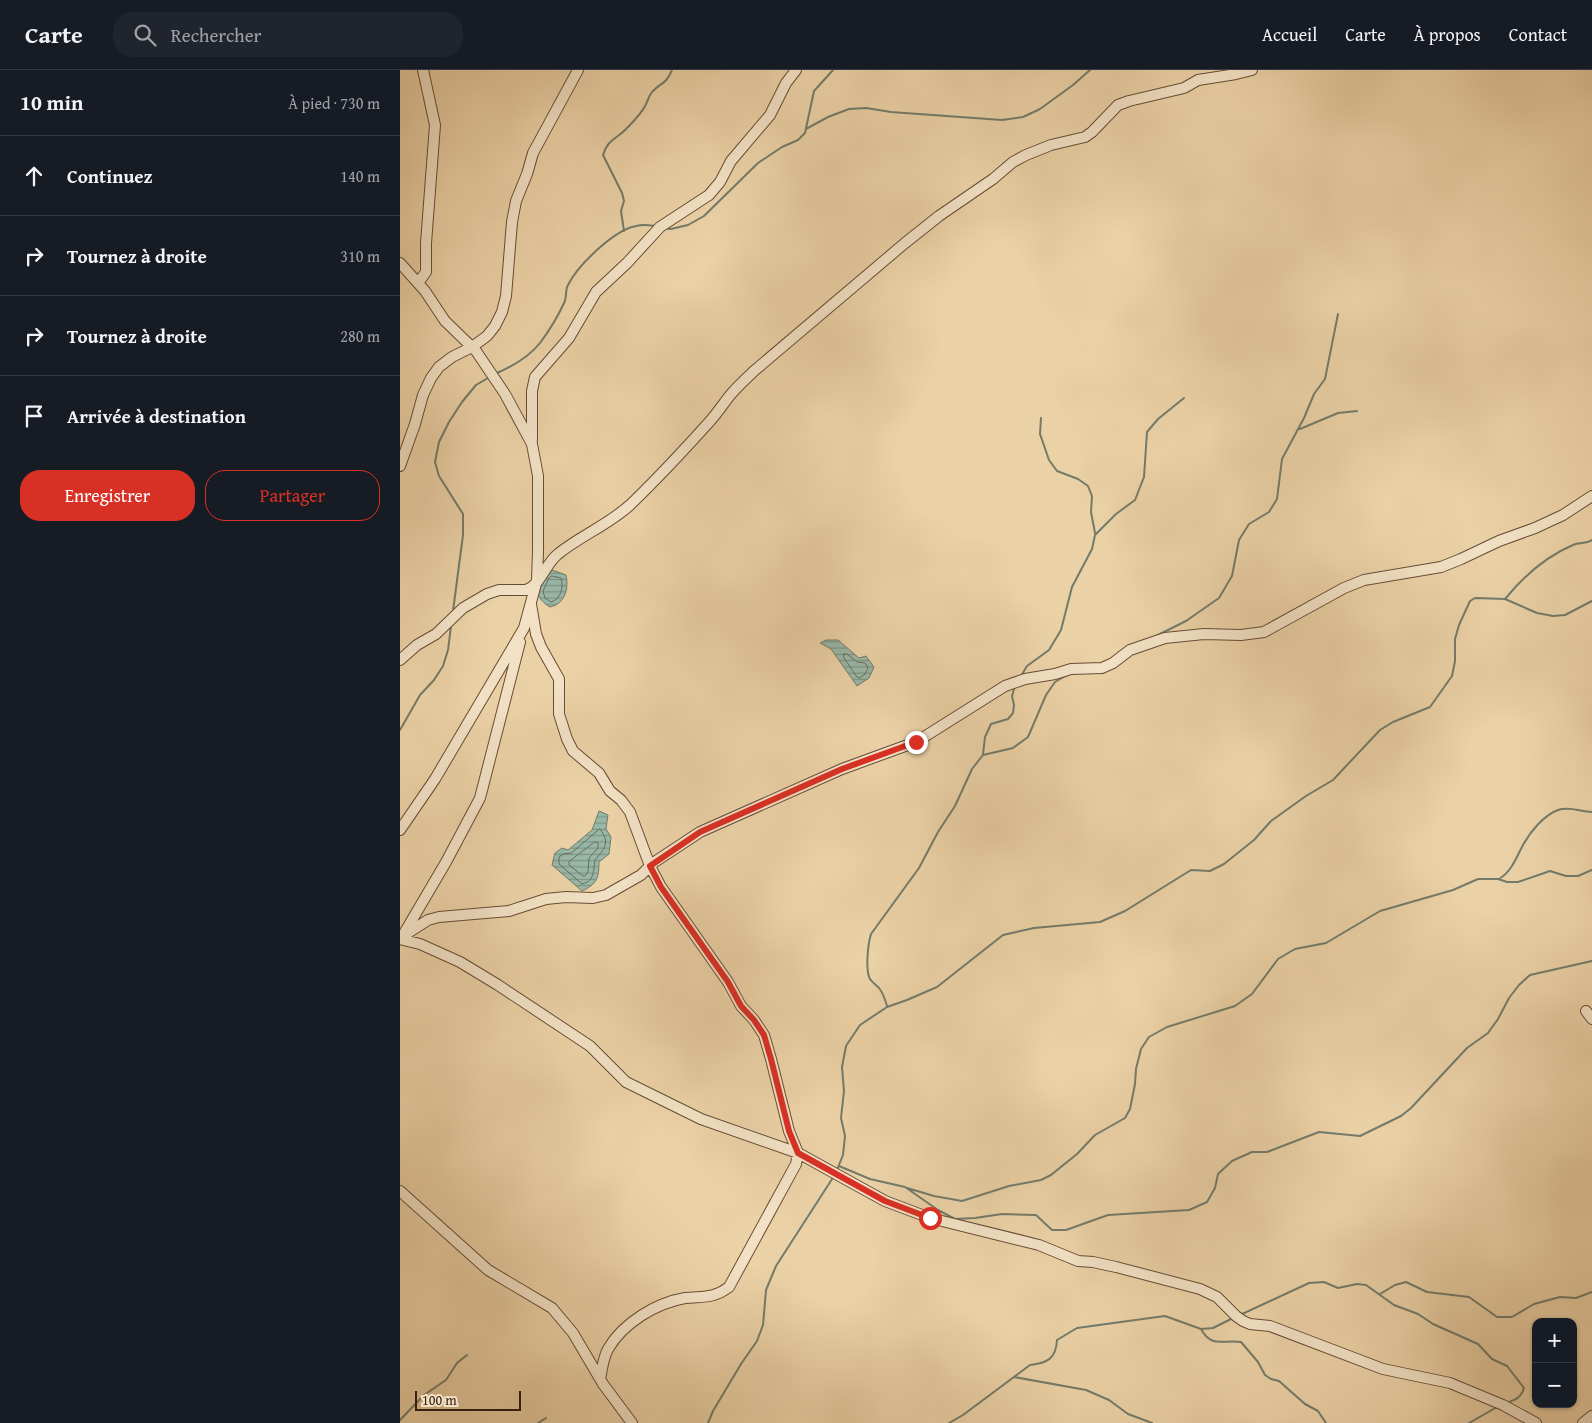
<!DOCTYPE html>
<html lang="fr">
<head>
<meta charset="utf-8">
<style>
	body { margin:0; font-family:"Gentium Book Plus",serif; background:#20242c; color:#f1f3f6 }
	.controls { position:absolute; right:15px; bottom:15px; display:grid; overflow:hidden; border-radius:10px; box-shadow:0 1px 4px #0004 }
	.controls button { width:45px; height:45px; display:grid; place-items:center; padding:0; border:0; border-bottom:1px solid #363941; background:#171b24; color:#f1f3f6; font:25px sans-serif }
	.scale { position:absolute; left:15px; bottom:12px; width:106px; box-sizing:border-box; padding-left:5px; border:2px solid #3b200f; border-top:0; font-size:14px; line-height:18px; white-space:nowrap; color:#3b200f; -webkit-text-stroke:4px #f2e1c5; paint-order:stroke }
	.stop { position:absolute; width:15px; height:15px; margin:-11px; border:4px solid #d93025; border-radius:50%; background:#fff }
	.stop.end { background:#d93025; border-color:#fff; box-shadow:0 1px 5px #0008 }
	.list { margin:0; padding:0; list-style:none }
	h2 { display:flex; justify-content:space-between; align-items:center; height:65px; margin:0; padding:0 20px; font-size:21px }
	h2 small { font-size:16px; font-weight:400; color:#9ea1a6 }
	.list li { display:grid; grid-template-columns:32px 1fr auto; gap:15px; align-items:center; box-sizing:border-box; height:80px; padding:0 20px; border-top:1px solid #363941 }
	.list b { display:block; font-size:19px; white-space:nowrap }
	.list em { font-size:16px; font-style:normal; color:#9ea1a6 }
	.actions { display:flex; gap:10px; padding:15px 20px }
	.actions a { flex:1; padding:11px 0; border:1px solid #d93025; border-radius:20px; text-align:center; font-size:18px; color:#d93025 }
	.actions .main { background:#d93025; color:#fff }
	.icon { flex:none; width:28px; height:28px; fill:none; stroke:currentColor; stroke-width:2; stroke-linecap:round; stroke-linejoin:round }
	.map { position:relative; flex:none; width:1192px; height:1353px; overflow:hidden }
	header { display:flex; align-items:center; gap:30px; box-sizing:border-box; height:70px; padding:0 25px; background:#171b24; border-bottom:1px solid #363941 }
	header strong { font-size:24px }
	nav { display:flex; gap:28px; margin-inline-start:auto; font-size:18px }
	.search { width:350px; height:45px; background:#20242c; display:flex; align-items:center; gap:12px; box-sizing:border-box; padding:0 18px; border-radius:20px; color:#9ea1a6; font-size:19px }
	main { display:flex }
	aside { flex:1; background:#171b24 }
	.map>svg:first-child { display:block }
</style>
</head>
<body>
<header>
<strong>Carte</strong>
<div class="search"><svg class="icon" aria-label="search" viewBox="0 0 24 24"><circle cx="10" cy="10" r="6"/><path d="M15 15l6 6"/></svg>Rechercher</div>
<nav><a>Accueil</a><a>Carte</a><a>À propos</a><a>Contact</a></nav>
</header>
<main>
<aside>
<h2>10 min<small>À pied · 730 m</small></h2>
<ul class="list">
<li><svg class="icon" aria-label="ahead" viewBox="0 0 24 24"><path d="M12 20V5M6 11l6-6 6 6"/></svg><div><b>Continuez</b></div><em>140 m</em></li>
<li><svg class="icon" aria-label="right" viewBox="0 0 24 24"><path d="M7 20v-9h11M14 6l5 5-5 5"/></svg><div><b>Tournez à droite</b></div><em>310 m</em></li>
<li><svg class="icon" aria-label="right" viewBox="0 0 24 24"><path d="M7 20v-9h11M14 6l5 5-5 5"/></svg><div><b>Tournez à droite</b></div><em>280 m</em></li>
<li><svg class="icon" aria-label="arrive" viewBox="0 0 24 24"><path d="M6 21V4h12l-3 4 3 4H6"/></svg><div><b>Arrivée à destination</b></div></li>
</ul>
<div class="actions"><a class="main">Enregistrer</a><a>Partager</a></div>
</aside>
<div class="map">
<svg width="1192" height="1353" viewBox="0 0 1192 1353">
	<defs>
		<pattern id="water-rules" width="6" height="5" patternUnits="userSpaceOnUse" patternTransform="scale(1.25)"><rect width="6" height="5" fill="#98b7a7"/><path d="M0 2.5h6" fill="none" stroke="#7d9486"/></pattern>
	</defs>
	<rect width="100%" height="100%" fill="#ebd1a6"/>
	<filter id="stains"><feTurbulence type="fractalNoise" baseFrequency=".004" numOctaves="4"/><feColorMatrix values="0 0 0 0 .2 0 0 0 0 .09 0 0 0 0 .02 0 0 0 .5 -.17"/></filter>
	<radialGradient id="worn" r=".72"><stop offset=".6" stop-color="#630" stop-opacity="0"/><stop offset="1" stop-color="#630" stop-opacity=".3"/></radialGradient>
	<!-- water -->
	<path fill="url(#water-rules)" stroke="#737b6a" d="M152,500L166,505C169,519 165,534 150,537C131,526 136,511 152,500Z
		M426,570H438L459,588L466,586L474,597L469,608L457,616L431,579L420,573Z
		M199,741L208,745L206,759L211,767L209,784L199,792C199,808 197,814 182,821L152,795L155,783L162,778L168,780L192,760Z"/>
	<g fill="none" stroke-linecap="round" stroke-linejoin="round">
		<!-- shore -->
		<path stroke="#6a6c5b" stroke-width="1" d="M152,506L161,508C164,517 161,529 151,532L145,528L143,521L149,508Z
			M444,584H447L457,592L465,593L468,598L465,604L460,608L457,607L444,588Z
			M200,759C211,773 204,779 195,790C193,801 195,811 182,814L159,794V787L163,784L171,783Z
			M195,772L198,773V778L189,788L188,802L185,806H183L169,795V792Z"/>
		<!-- stream -->
		<path stroke="#737b6a" stroke-width="2" d="M406,59L428,47L449,39L466,38L491,42L602,50L623,47L640,39L673,15L690,0
			M265,158L271,159L288,155L304,146L358,93L382,77L398,70L405,63L414,21L433,0
			M224,161L221,141L224,131L222,123L203,85C208,69 215,70 225,60C232,53 241,44 245,36C248,31 248,27 252,22C261,12 266,15 272,0
			M97,303C113,296 129,287 140,273C149,261 158,246 164,233C167,228 165,220 168,215C178,195 214,160 236,156C243,154 249,155 255,156
			M641,348L640,364L649,390L657,401L678,409L688,416L692,426L691,442L695,463
			M900,359L938,343L957,341
			M1105,529C1123,507 1147,486 1173,475C1180,472 1184,475 1192,470
			M53,541L63,465V444L39,406L35,392L39,372L49,352L62,332L76,315L88,308
			M754,567L786,551L819,528L832,506L839,470L849,454L869,442L877,429L882,389L904,348L914,324L925,309L938,244
			M681,603H703L706,601
			M621,606L627,596L649,580L661,560L672,517L692,479L695,465L716,444L735,430L744,407L747,362L758,349L784,328
			M0,660L20,625L34,610L43,596L48,580L51,556
			M583,684L585,667L591,654L608,649L613,643L614,635L612,626L615,616
			M1099,809C1112,801 1116,788 1123,775C1130,762 1144,745 1158,740C1169,736 1181,742 1192,742
			M487,936C485,929 483,923 479,918C476,915 472,912 470,909C465,899 468,874 471,864L519,798L538,762L555,736L572,699L583,685L613,678L628,667L646,625L655,612L667,605
			M439,1096L470,1109L505,1117L538,1140L555,1149L575,1148L602,1144L636,1145L652,1160H666L708,1145L789,1140L807,1132L815,1118L818,1104L832,1091L852,1082H867L919,1062L960,1066L1001,1046L1011,1038L1067,978L1088,963L1098,949L1109,928L1119,915L1130,905L1192,891
			M437,1100L443,1085L445,1066L441,1048L444,1021L442,997L446,976L460,955L487,937L507,930L537,917L603,865L634,858L700,852L725,841L791,800L810,801L824,794L854,770L871,751L906,726L933,710L980,660L993,652L1030,637L1052,606L1055,591V569L1059,555L1070,531L1075,528L1105,529L1137,543L1153,546L1165,545L1192,531
			M507,1118L534,1126L562,1131L609,1116L641,1110L651,1105L677,1084L695,1065L725,1048L730,1039L735,1014L736,999L741,979L749,967L767,957L835,936L852,924L878,889L895,879L926,873L980,841L1053,820L1078,809H1098L1107,812H1118L1150,801L1166,806H1178L1192,800
			M980,1224L995,1215L1006,1212L1027,1222L1069,1227L1097,1247H1112L1134,1234L1160,1227L1176,1228L1192,1222
			M840,1245L909,1213L924,1212L938,1218L957,1214L966,1215L994,1235L1018,1244L1033,1254L1078,1274L1092,1289L1107,1296L1124,1318C1121,1328 1115,1330 1106,1333
			M801,1259C812,1279 823,1269 841,1272L858,1292L865,1305L871,1309L879,1311L905,1334L918,1341L926,1353
			M614,1307L686,1320L709,1330L728,1344L752,1353
			M0,1350L24,1325L46,1310L57,1293L67,1285
			M138,1353L146,1348
			M308,1353L313,1341L341,1294L357,1271L363,1255L366,1220L376,1196L434,1106
			M549,1353L563,1345L630,1295C647,1293 656,1289 657,1270L677,1258L765,1246L801,1259L813,1258L833,1248
			M1069,1353L1097,1337"/>
		<!-- minor casing -->
		<g stroke="#674c35" stroke-width="12">
			<path id="minor" d="M0,193L25,221L45,251L76,281L105,324L132,374L138,406V482L137,510L124,558L35,709L0,760
				M18,213L26,202V173L35,55L23,0
				M132,370V321L135,307L169,268L196,222L227,193L260,157L309,125L320,112L331,91L370,45L386,13L396,0
				M0,396L15,354L23,325L31,308L39,297L52,287L72,277L87,266L95,256L102,242L106,226L112,152L116,131L127,104L133,83L178,0
				M131,534L136,564L141,577L159,609V644L167,669L173,681L199,703L210,721L221,730L230,742L250,796L261,817L328,912L341,936L354,950L364,965L371,989L389,1061L398,1083L396,1094L329,1217C313,1229 303,1226 285,1228C256,1233 223,1253 208,1279C203,1288 202,1300 200,1309
				M0,590L17,575L36,564L63,538L87,524L99,520H126C141,515 145,494 158,484C180,466 208,455 230,435C258,408 285,379 311,350C319,341 325,331 332,323C339,315 347,308 354,301L505,173L539,146L593,109L613,92L626,85L651,75L685,67L692,62L718,35L729,31L784,18L798,10L836,4L852,0
				M2,867L46,792L80,728L120,572
				M0,868L28,850L39,847L109,841L146,829L166,827L193,828L206,825L241,805L253,793L300,762L442,699L516,672L605,616L625,609L655,604L671,599L702,598L713,593L730,580L765,568L804,564L841,565L864,562L944,518L964,510L1041,497L1061,489L1099,471L1135,458L1163,445L1192,426
				M0,869L20,874L60,892L98,915L190,976L226,1012L301,1049L398,1083L485,1131L530,1148L639,1175L678,1191L693,1192L716,1197L800,1219L817,1227L836,1246L843,1251L850,1254L870,1256L983,1299L1050,1313L1103,1335L1136,1353
				M1186,941L1192,949
				M0,1121L88,1200L152,1238L173,1263L203,1314L232,1353
				M1183,1353L1192,1346"/>
		</g>
		<!-- minor -->
		<use href="#minor" stroke="#f2e1c5" stroke-width="10"/>
	</g>
	<g fill="none" stroke-linecap="round" stroke-linejoin="round">
		<!-- route -->
		<path stroke="#d93025" stroke-width="6" d="M516,672L442,699L300,762L250,796L261,817L328,912L341,936L354,950L364,965L371,989L389,1061L398,1083L485,1131L530,1148"/>
	</g>
	<rect width="100%" height="100%" filter="url(#stains)"/>
	<rect width="100%" height="100%" fill="url(#worn)"/>
</svg>
<div class="controls">
<button>+</button>
<button>−</button>
</div>
<div class="scale">100 m</div>
<div class="stop" style="left:530px;top:1148px"></div>
<div class="stop end" style="left:516px;top:672px"></div>
</div>
</main>
</body>
</html>
